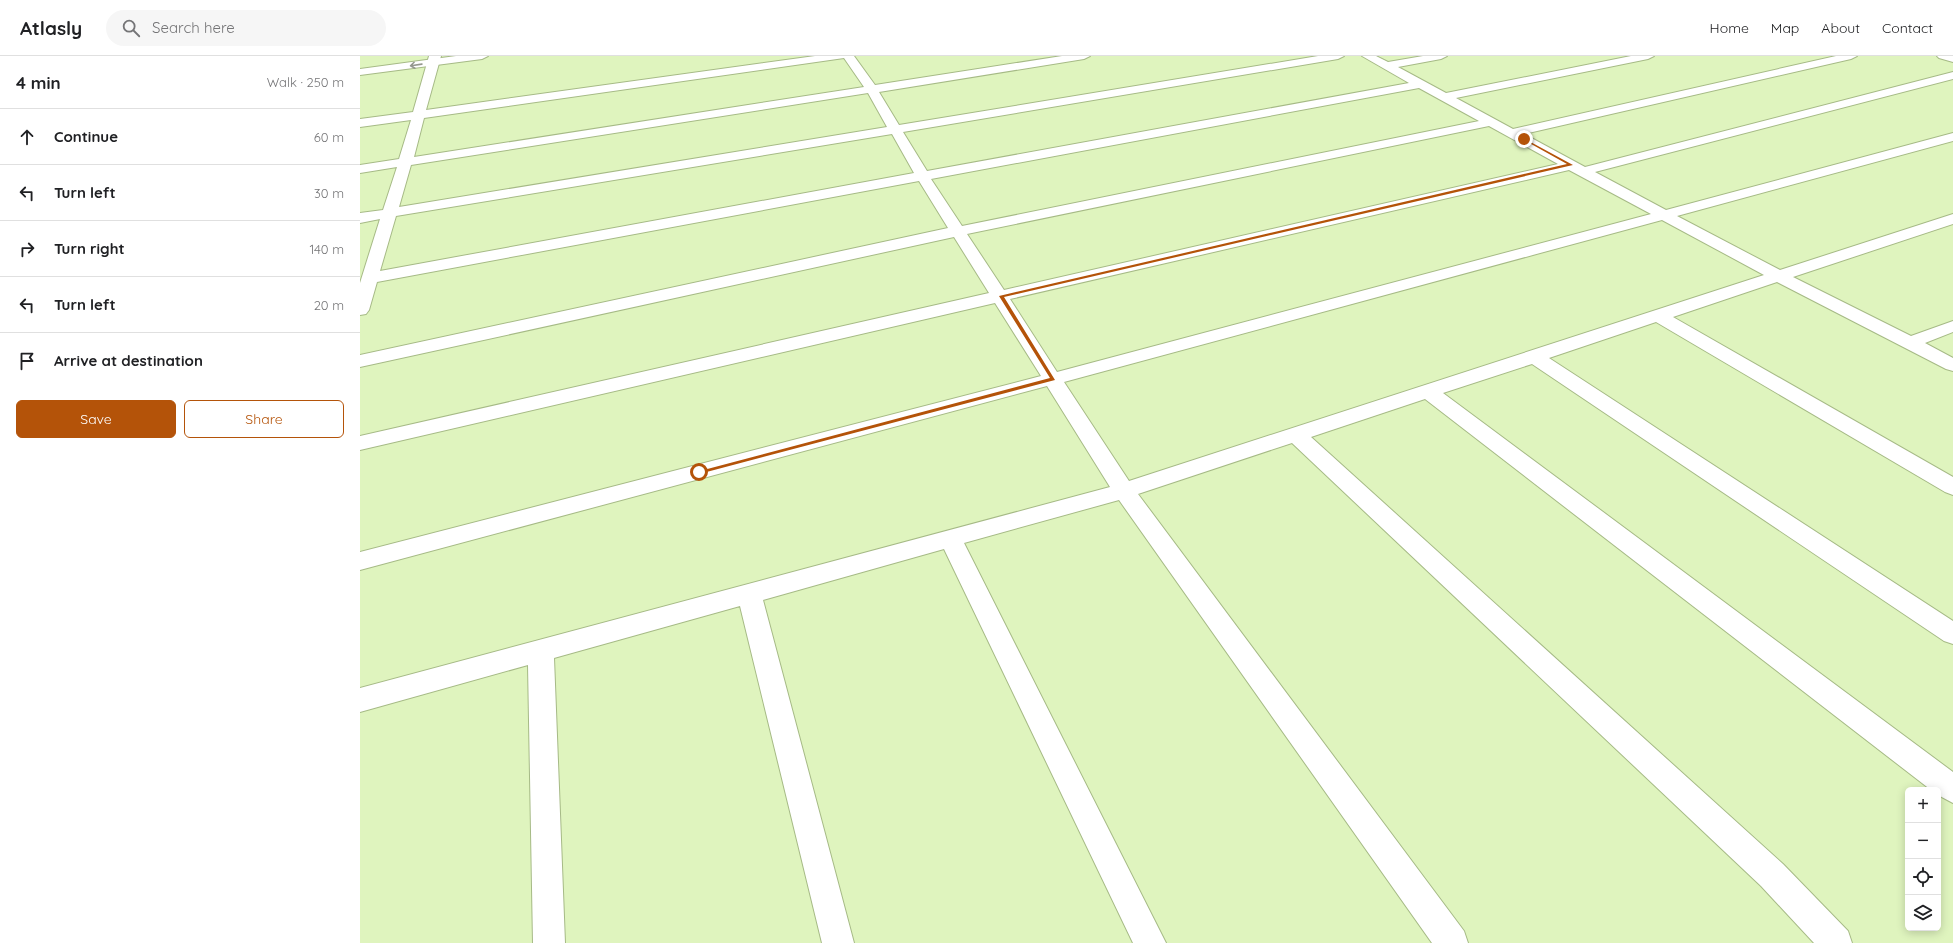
<!DOCTYPE html>
<html lang="en">
<head>
<meta charset="utf-8">
<style>
	body { margin:0; font-family:Quicksand,sans-serif; background:#f6f6f6; color:#202124 }
	.controls { position:absolute; right:12px; bottom:12px; display:grid; overflow:hidden; border-radius:6px; box-shadow:0 2px 10px #0003 }
	.controls button { width:36px; height:36px; display:grid; place-items:center; padding:0; border:0; border-bottom:1px solid #e0e0e0; background:#fff; color:#202124; font:20px sans-serif }
	.stop { position:absolute; width:12px; height:12px; margin:-9px; border:3px solid #b45309; border-radius:50%; background:#fff }
	.stop.end { background:#b45309; border-color:#fff; box-shadow:0 1px 4px #0008 }
	.list { margin:0; padding:0; list-style:none }
	h2 { display:flex; justify-content:space-between; align-items:center; height:52px; margin:0; padding:0 16px; font-size:17px }
	h2 small { font-size:13px; font-weight:400; color:#757577 }
	.list li { display:grid; grid-template-columns:26px 1fr auto; gap:12px; align-items:center; box-sizing:border-box; height:56px; padding:0 16px; border-top:1px solid #e0e0e0 }
	.list b { display:block; font-size:15px; white-space:nowrap }
	.list em { font-size:13px; font-style:normal; color:#757577 }
	.actions { display:flex; gap:8px; padding:12px 16px }
	.actions a { flex:1; padding:9px 0; border:1px solid #b45309; border-radius:6px; text-align:center; font-size:14px; color:#b45309 }
	.actions .main { background:#b45309; color:#fff }
	.icon { flex:none; width:22px; height:22px; fill:none; stroke:currentColor; stroke-width:2; stroke-linecap:round; stroke-linejoin:round }
	.map { position:relative; flex:none; width:1593px; height:887px; overflow:hidden }
	header { display:flex; align-items:center; gap:24px; box-sizing:border-box; height:56px; padding:0 20px; background:#fff; border-bottom:1px solid #e0e0e0 }
	header strong { font-size:19px }
	nav { display:flex; gap:22px; margin-inline-start:auto; font-size:14px }
	.search { width:280px; height:36px; background:#f6f6f6; display:flex; align-items:center; gap:10px; box-sizing:border-box; padding:0 14px; border-radius:22px; color:#757577; font-size:15px }
	main { display:flex }
	aside { flex:1; background:#fff }
	.map>svg:first-child { display:block }
</style>
</head>
<body>
<header>
<strong>Atlasly</strong>
<div class="search"><svg class="icon" aria-label="search" viewBox="0 0 24 24"><circle cx="10" cy="10" r="6"/><path d="M15 15l6 6"/></svg>Search here</div>
<nav><a>Home</a><a>Map</a><a>About</a><a>Contact</a></nav>
</header>
<main>
<aside>
<h2>4 min<small>Walk · 250 m</small></h2>
<ul class="list">
<li><svg class="icon" aria-label="ahead" viewBox="0 0 24 24"><path d="M12 20V5M6 11l6-6 6 6"/></svg><div><b>Continue</b></div><em>60 m</em></li>
<li><svg class="icon" aria-label="left" viewBox="0 0 24 24"><path d="M17 20v-9H6M10 6l-5 5 5 5"/></svg><div><b>Turn left</b></div><em>30 m</em></li>
<li><svg class="icon" aria-label="right" viewBox="0 0 24 24"><path d="M7 20v-9h11M14 6l5 5-5 5"/></svg><div><b>Turn right</b></div><em>140 m</em></li>
<li><svg class="icon" aria-label="left" viewBox="0 0 24 24"><path d="M17 20v-9H6M10 6l-5 5 5 5"/></svg><div><b>Turn left</b></div><em>20 m</em></li>
<li><svg class="icon" aria-label="arrive" viewBox="0 0 24 24"><path d="M6 21V4h12l-3 4 3 4H6"/></svg><div><b>Arrive at destination</b></div></li>
</ul>
<div class="actions"><a class="main">Save</a><a>Share</a></div>
</aside>
<div class="map">
<svg width="1593" height="887" viewBox="0 0 1593 887">
	<rect width="100%" height="100%" fill="#dff4be"/>
	<g fill="none" stroke-linecap="round" stroke-linejoin="round">
		<!-- minor casing -->
		<g stroke="#a6ba86" stroke-width="2">
			<path id="minor" d="M69,0H81L66,54L455,0H494L515,29L702,0H730L724,3L519,36L539,69L958,0H984L978,3L543,76L567,115L1049,27L1002,0H1016L1028,6L1063,0H1087L1081,3L1038,11L1086,37L1271,0H1294L1288,3L1096,42L1153,73L1476,0H1497L1491,3L1164,78L1225,111L1593,16V23L1235,116L1306,154L1593,77V85L1317,160L1420,214L1593,158V168L1433,221L1551,280L1593,265V276L1565,287L1593,302V315L1586,313L1417,226L1313,261L1593,421V439L1585,436L1296,266L1189,302L1593,565V588L1584,585L1172,308L1083,337L1593,716V747L1578,739V734H1571L1065,343L951,381L1423,808L1488,875L1492,887H1454L1401,830L932,387L778,438L1104,875L1108,887H1072L759,444L604,487L806,887H773L584,493L403,544L494,887H462L380,550L194,602L205,887H173L168,609L0,656V632L750,431L687,330L0,514V496L681,320L635,247L0,394V380L629,237L594,181L0,311V299L588,172L559,125L17,226L9,254L6,258L0,259V227L20,163L0,167V157L23,154L37,111L0,117V109L39,103L51,64L0,71V63L53,56ZM484,2L504,31L54,101L64,62ZM1059,32L1119,65L602,170L571,123ZM508,37L527,71L39,151L51,109ZM1129,70L1198,108L644,234L607,178ZM532,78L554,117L20,215L36,160ZM1209,114L1291,158L697,316L650,243ZM1302,164L1404,219L769,425L704,326Z
				M1577,0H1593V6L1579,2Z"/>
		</g>
		<!-- major casing -->
		<g stroke="#a6ba86" stroke-width="2">
			<path id="major" d="M96,0H128L122,3L0,19V13Z"/>
		</g>
		<!-- minor -->
		<use href="#minor" fill="#fff" fill-rule="evenodd"/>
		<!-- major -->
		<use href="#major" fill="#fff" fill-rule="evenodd"/>
	</g>
	<!-- one-way arrows -->
	<defs><path id="oneway-shaft" d="M-6 0H5M1.5-3L5.5 0L1.5 3" fill="none" stroke-width="1.6" stroke-linecap="round" stroke-linejoin="round"/></defs>
	<use stroke="#95988f" href="#oneway-shaft" transform="translate(56 9) rotate(172)"/>
	<!-- route -->
	<path fill="#b45309" d="M1162,83H1165L1213,109L644,241L695,324L339,418L336,416L690,322L639,240L1207,108Z"/>
</svg>
<div class="controls">
<button>+</button>
<button>−</button>
<button><svg class="icon" aria-label="locate" viewBox="0 0 24 24"><circle cx="12" cy="12" r="6"/><path d="M12 2v4M12 18v4M2 12h4M18 12h4"/></svg></button>
<button><svg class="icon" aria-label="layers" viewBox="0 0 24 24"><path d="M12 4l9 5-9 5-9-5zM3 14l9 5 9-5"/></svg></button>
</div>
<div class="stop" style="left:339px;top:416px"></div>
<div class="stop end" style="left:1164px;top:83px"></div>
</div>
</main>
</body>
</html>
